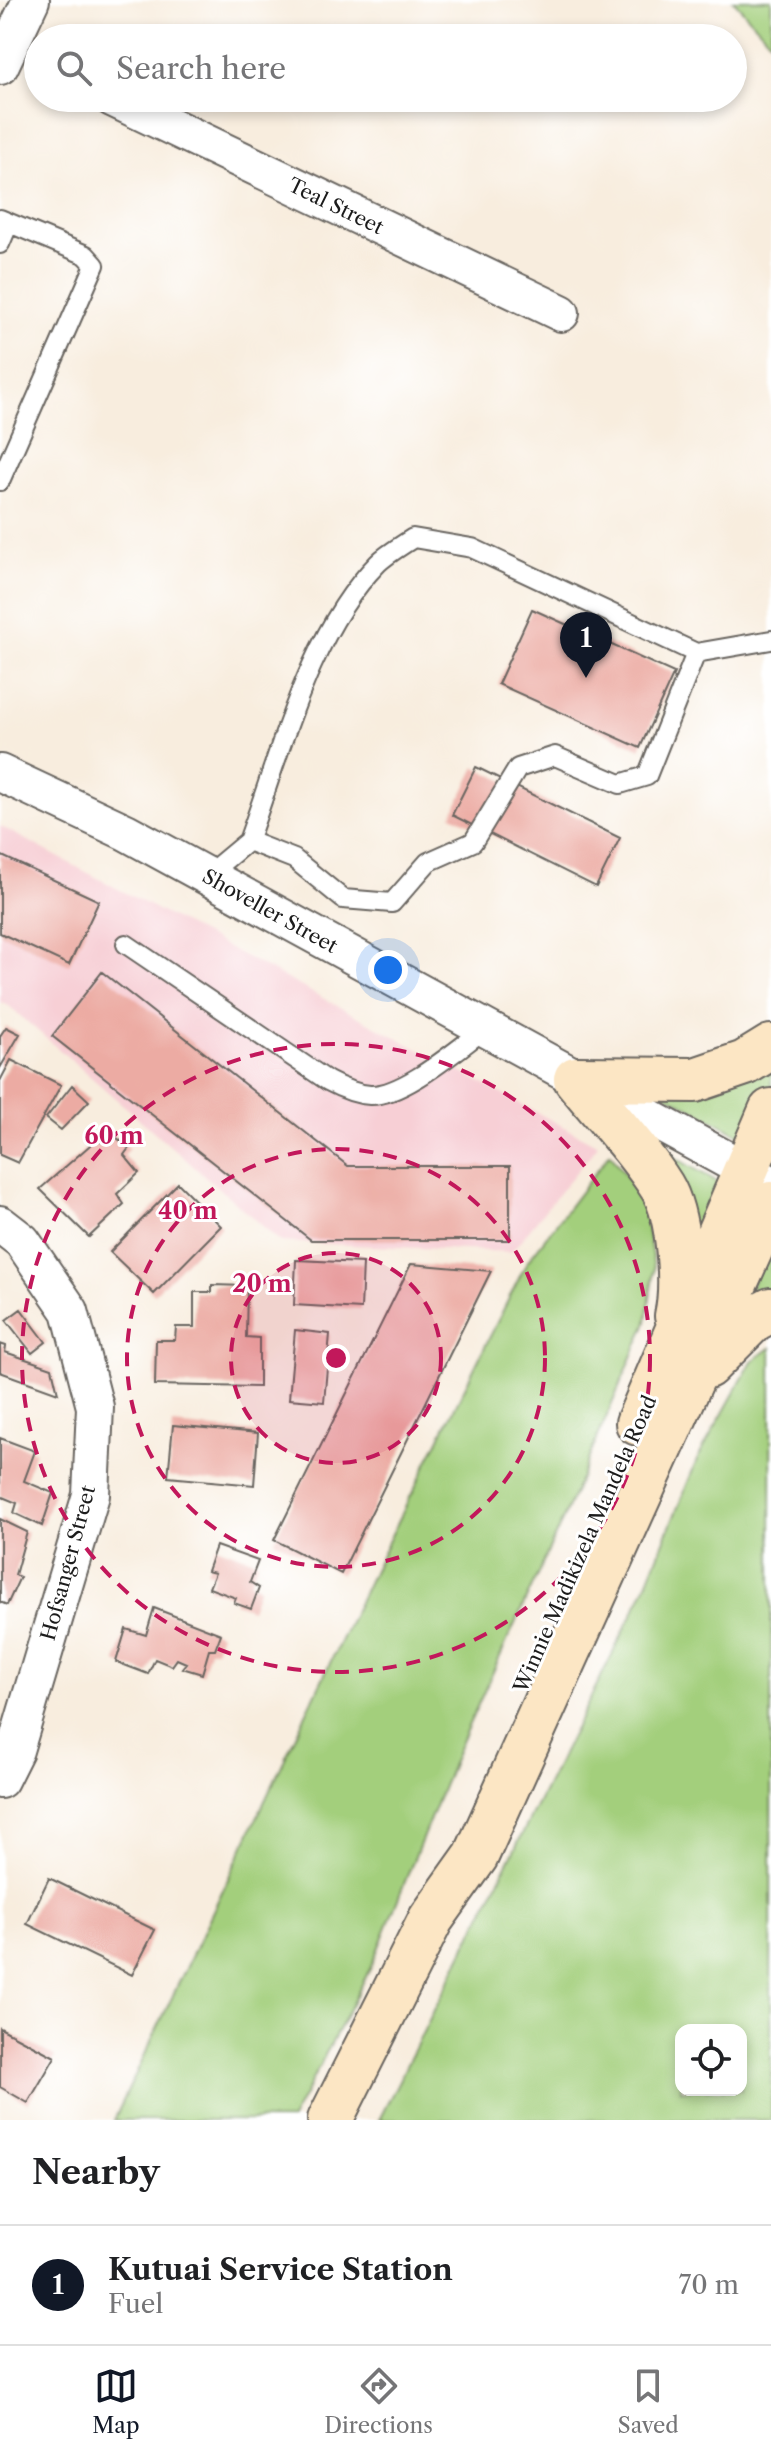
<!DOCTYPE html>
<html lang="en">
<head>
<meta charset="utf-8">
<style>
	body { margin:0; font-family:"Libre Caslon Text",serif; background:#f6f6f6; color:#202124 }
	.controls { position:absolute; right:24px; bottom:24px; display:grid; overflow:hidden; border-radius:16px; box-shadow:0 4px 12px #0003 }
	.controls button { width:72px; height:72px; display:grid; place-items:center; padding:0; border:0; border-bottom:2px solid #e0e0e0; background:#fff; color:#202124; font:40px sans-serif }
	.you { position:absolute; left:388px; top:970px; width:28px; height:28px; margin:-20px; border:6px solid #fff; border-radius:50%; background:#1a73e8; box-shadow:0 0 0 12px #1a73e833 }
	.badge { display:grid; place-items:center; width:52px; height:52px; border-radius:50%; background:#111827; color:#fff; font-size:26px; font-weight:700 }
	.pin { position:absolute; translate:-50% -66px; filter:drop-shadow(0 2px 4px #0008) }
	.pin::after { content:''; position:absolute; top:42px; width:28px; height:24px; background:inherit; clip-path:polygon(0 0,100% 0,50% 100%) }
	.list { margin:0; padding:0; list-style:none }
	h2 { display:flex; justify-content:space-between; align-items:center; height:104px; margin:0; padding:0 32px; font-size:34px }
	h2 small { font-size:26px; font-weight:400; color:#757577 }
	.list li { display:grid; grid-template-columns:52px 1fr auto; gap:24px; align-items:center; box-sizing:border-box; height:120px; padding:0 32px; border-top:2px solid #e0e0e0 }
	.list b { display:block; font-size:30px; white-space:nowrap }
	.list p { margin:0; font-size:26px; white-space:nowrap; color:#757577 }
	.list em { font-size:26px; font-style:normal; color:#757577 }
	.icon { flex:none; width:44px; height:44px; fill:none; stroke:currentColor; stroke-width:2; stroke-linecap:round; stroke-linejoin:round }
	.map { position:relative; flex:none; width:771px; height:2120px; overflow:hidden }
	.search { position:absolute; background:#fff; box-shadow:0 4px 12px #0003; left:24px; right:24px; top:24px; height:88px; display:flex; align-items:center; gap:20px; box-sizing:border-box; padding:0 28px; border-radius:44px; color:#757577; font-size:30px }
	.sheet { height:224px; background:#fff }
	nav { display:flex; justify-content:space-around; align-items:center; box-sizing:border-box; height:112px; border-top:2px solid #e0e0e0; background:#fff; font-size:22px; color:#757577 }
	nav a { display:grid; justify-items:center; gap:4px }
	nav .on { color:#111827 }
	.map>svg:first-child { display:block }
</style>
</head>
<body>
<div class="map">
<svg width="771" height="2120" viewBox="0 0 771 2120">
	<rect width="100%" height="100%" fill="#fff"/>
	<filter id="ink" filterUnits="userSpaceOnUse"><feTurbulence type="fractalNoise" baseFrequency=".0125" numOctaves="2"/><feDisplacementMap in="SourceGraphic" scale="16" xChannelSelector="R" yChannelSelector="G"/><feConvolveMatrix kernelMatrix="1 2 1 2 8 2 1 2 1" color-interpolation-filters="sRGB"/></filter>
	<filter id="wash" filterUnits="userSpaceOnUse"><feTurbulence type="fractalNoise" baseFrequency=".006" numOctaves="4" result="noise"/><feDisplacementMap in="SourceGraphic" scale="32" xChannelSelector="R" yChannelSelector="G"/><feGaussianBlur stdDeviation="1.8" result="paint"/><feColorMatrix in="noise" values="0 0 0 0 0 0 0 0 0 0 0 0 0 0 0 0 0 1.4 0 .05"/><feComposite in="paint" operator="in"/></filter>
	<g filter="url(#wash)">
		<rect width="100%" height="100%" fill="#f8edde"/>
		<!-- built -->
		<path fill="#f7cfd5" d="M0,826L598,1145L511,1252L281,1242L9,1006L0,1002Z"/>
		<!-- green -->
		<path fill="#a3cf7c" stroke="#60764c" stroke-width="2" fill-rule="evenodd" d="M733,0H771V42Z
			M771,1066V1094L750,1140L657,1090Z
			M658,1148L730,1189L698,1262Z
			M610,1153L642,1198L654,1268L647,1322L562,1521L460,1744L370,1969L291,2120H114L374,1570L527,1262Z
			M771,1240V1288L743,1305Z
			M771,1348V2120H379L643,1593L697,1460L752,1361ZM681,2030H741V2090H681Z"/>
		<g id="blocks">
			<!-- building -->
			<path fill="#ecaba3" d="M532,609L674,673L640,748L498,684Z
				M476,767L620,838L596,887L452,815Z
				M0,855L99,901L69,965L0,933Z
				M102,972L348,1166H510V1240H311L52,1036Z
				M6,1027L20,1034L0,1068V1036Z
				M11,1060L61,1085L18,1163L0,1155V1081Z
				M72,1085L89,1101L61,1130L46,1118Z
				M110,1132L129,1148L124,1155L139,1173L117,1194L124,1204L89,1237L40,1189L97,1139L101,1142Z
				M178,1183L221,1226L154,1294L110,1252Z
				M296,1260L363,1263L361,1309L294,1305Z
				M411,1264L491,1271L341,1574L274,1540Z
				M212,1285L247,1286L246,1337L259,1338V1387L155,1385L156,1340H175L176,1327H194V1292H212Z
				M21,1309L46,1342L32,1353L6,1320Z
				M295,1330L330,1334L324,1402L289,1399Z
				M0,1344L6,1346L5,1352L52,1368L58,1393L0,1372Z
				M173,1425L258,1433L254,1485L168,1477Z
				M0,1438L35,1451L24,1481L53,1493L42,1526L14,1513L17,1503L0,1496Z
				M0,1519L27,1532L15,1575L20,1577L7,1605L0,1602Z
				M216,1546L258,1561L250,1582L259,1588L251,1609L234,1603L236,1598L209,1588L215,1573L207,1571Z
				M154,1608L221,1634L215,1650H209L202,1674L182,1668L186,1663L177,1659L172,1666L155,1659L148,1674L116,1662L126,1629L146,1635Z
				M49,1878L155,1930L132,1975L27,1924Z
				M0,2028L55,2057L28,2103L0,2087Z"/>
		</g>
	</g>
	<g filter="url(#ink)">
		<use href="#blocks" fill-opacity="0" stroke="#696560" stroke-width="2"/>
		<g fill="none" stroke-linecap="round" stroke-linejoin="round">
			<!-- service casing -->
			<g stroke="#696560" stroke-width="22">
				<path id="service" d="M0,219L86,255L95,265L0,481
					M0,244L9,223
					M696,653L771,640
					M206,876L248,841L294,859L343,899L392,903L428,862L473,842L518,768L555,756L620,784L647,776L696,653L472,548L413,538C401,546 387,554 378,563C309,633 281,751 248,841
					M126,944L328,1081C341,1088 355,1094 370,1095C404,1096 457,1049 485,1029"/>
			</g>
			<!-- minor casing -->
			<g stroke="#696560" stroke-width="40">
				<path id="minor" d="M0,66L31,0
					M112,98L561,313
					M0,773L126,832L771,1184
					M0,1224L22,1241L70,1311L95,1407L91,1495L15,1750L0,1780"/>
			</g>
			<!-- secondary casing -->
			<g stroke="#696560" stroke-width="48">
				<path id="secondary" d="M576,1079C604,1114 638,1149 662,1187C679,1215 684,1284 677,1316
					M576,1079L695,1080L745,1063L771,1047
					M707,1366L754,1319L771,1310
					M638,1423L771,1111
					M330,2120L431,1919L476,1856L771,1204"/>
			</g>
			<!-- service -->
			<use href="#service" stroke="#fff" stroke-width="18"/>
			<!-- minor -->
			<use href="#minor" stroke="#fff" stroke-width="36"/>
			<!-- secondary -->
			<use href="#secondary" stroke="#fce6c4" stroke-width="44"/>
		</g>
	</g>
	<!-- distance rings -->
	<circle cx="336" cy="1358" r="105" fill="#c2185b" fill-opacity=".12"/>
	<g fill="none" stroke="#c2185b" stroke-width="4" stroke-dasharray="14 10">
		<circle cx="336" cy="1358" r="105"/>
		<circle cx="336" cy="1358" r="209"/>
		<circle cx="336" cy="1358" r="314"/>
	</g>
	<g text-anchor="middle" stroke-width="6" stroke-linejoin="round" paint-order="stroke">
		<!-- street labels -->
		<g font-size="20" fill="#1c1c1c" stroke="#fff">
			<text transform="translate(336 206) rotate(26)" y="7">Teal Street</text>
			<text transform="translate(270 911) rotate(29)" y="7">Shoveller Street</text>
			<text transform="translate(585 1544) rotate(-66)" y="7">Winnie Madikizela Mandela Road</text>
			<text transform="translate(68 1563) rotate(-75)" y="7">Hofsanger Street</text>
		</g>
	</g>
	<circle cx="336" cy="1358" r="12" fill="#c2185b" stroke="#fff" stroke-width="4"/>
	<g font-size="24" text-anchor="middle" font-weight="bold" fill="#c2185b" stroke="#fff" stroke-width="6" stroke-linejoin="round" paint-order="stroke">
		<text x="114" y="1144">60 m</text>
		<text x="188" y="1219">40 m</text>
		<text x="262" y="1292">20 m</text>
	</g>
</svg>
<div class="controls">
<button><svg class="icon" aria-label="locate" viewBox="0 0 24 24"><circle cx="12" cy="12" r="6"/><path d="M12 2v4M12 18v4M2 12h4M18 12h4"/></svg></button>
</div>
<div class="you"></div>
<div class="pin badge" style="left:586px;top:678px">1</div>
<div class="search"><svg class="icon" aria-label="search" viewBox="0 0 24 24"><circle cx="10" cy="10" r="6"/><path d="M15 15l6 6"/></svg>Search here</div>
</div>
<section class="sheet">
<h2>Nearby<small></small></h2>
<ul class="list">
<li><span class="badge">1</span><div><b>Kutuai Service Station</b><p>Fuel</p></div><em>70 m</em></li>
</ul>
</section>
<nav>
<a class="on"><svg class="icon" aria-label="map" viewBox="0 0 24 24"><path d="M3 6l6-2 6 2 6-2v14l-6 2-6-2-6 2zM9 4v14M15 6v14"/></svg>Map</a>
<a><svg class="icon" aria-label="directions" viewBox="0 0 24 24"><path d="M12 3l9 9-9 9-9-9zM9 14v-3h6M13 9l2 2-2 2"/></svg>Directions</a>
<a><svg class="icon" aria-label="saved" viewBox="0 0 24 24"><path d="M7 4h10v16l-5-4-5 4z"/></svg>Saved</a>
</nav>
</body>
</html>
